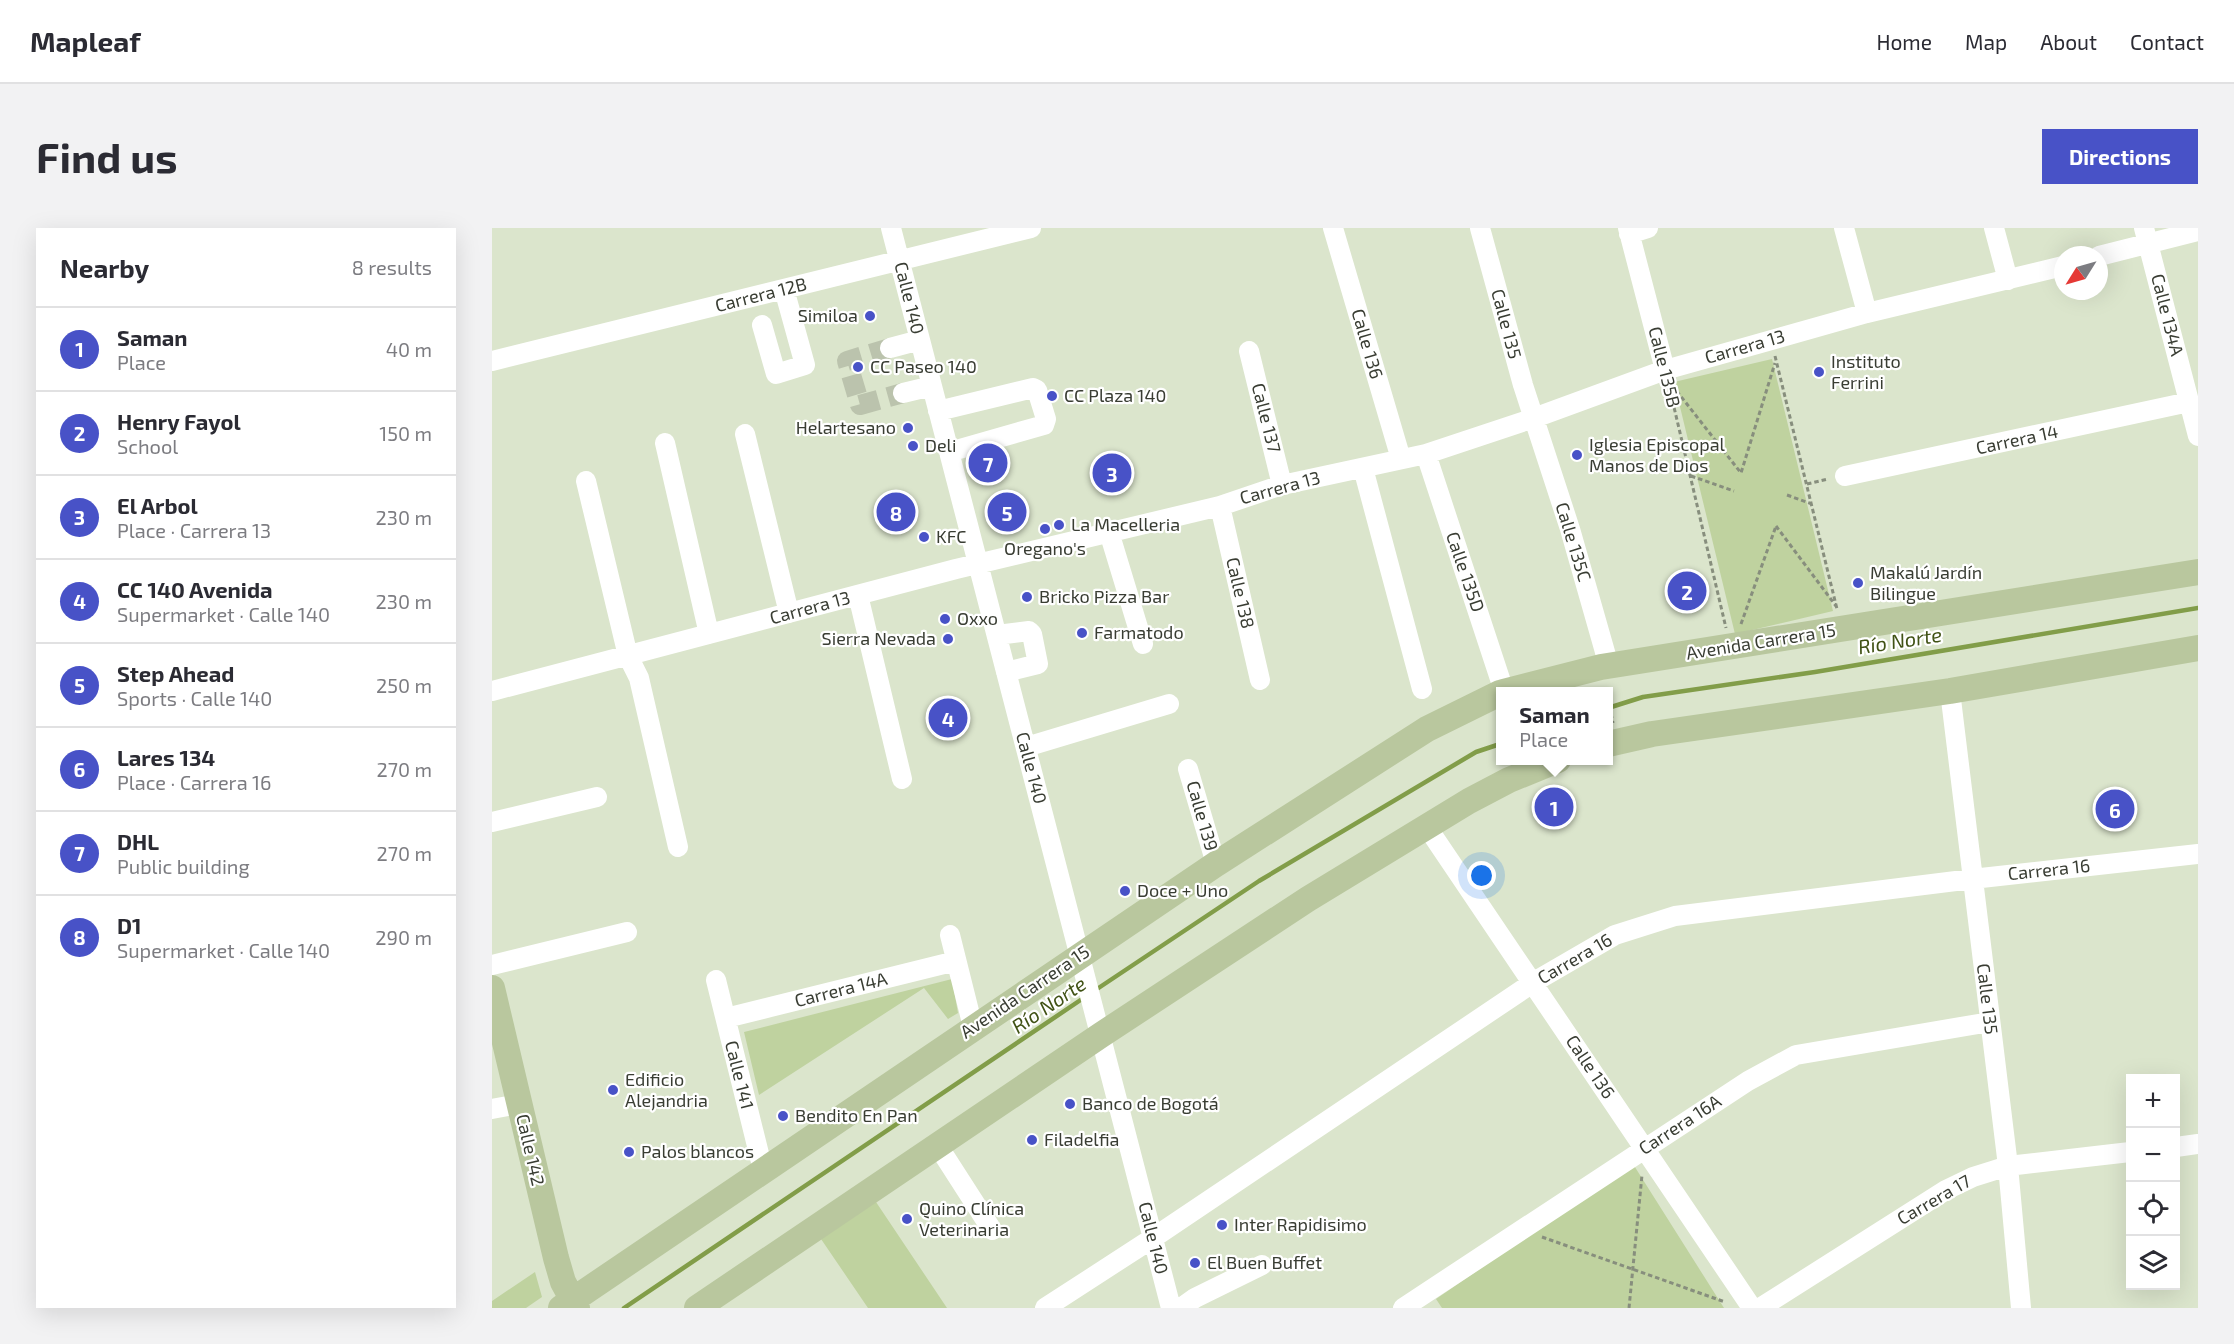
<!DOCTYPE html>
<html lang="en">
<head>
<meta charset="utf-8">
<style>
	body { margin:0; font-family:"Exo 2",sans-serif; background:#f2f2f3; color:#2b2b33 }
	.controls { position:absolute; right:18px; bottom:18px; display:grid; overflow:hidden; border-radius:0px; box-shadow:0 6px 24px #0002 }
	.controls button { width:54px; height:54px; display:grid; place-items:center; padding:0; border:0; border-bottom:2px solid #e1e1e2; background:#fff; color:#2b2b33; font:30px sans-serif }
	.compass { position:absolute; left:1562px; top:18px; width:54px; height:54px; border-radius:50%; background:#fff; box-shadow:0 6px 24px #0002; rotate:233deg }
	.you { position:absolute; left:990px; top:648px; width:21px; height:21px; margin:-15px; border:4px solid #fff; border-radius:50%; background:#1a73e8; box-shadow:0 0 0 9px #1a73e833 }
	.badge { display:grid; place-items:center; width:39px; height:39px; border-radius:50%; background:#4852c7; color:#fff; font-size:20px; font-weight:700 }
	.pin { position:absolute; translate:-50% -50%; border:3px solid #fff; box-shadow:0 2px 6px #0006 }
	.popup { position:absolute; left:1004px; top:459px; width:117px; height:78px; box-sizing:border-box; display:grid; place-content:center; border-radius:0px; background:#fff; filter:drop-shadow(0 2px 4px #0005); font-size:20px; white-space:nowrap; color:#7c7c81 }
	.popup b { font-size:22px; color:#2b2b33 }
	.popup::after { content:''; position:absolute; left:50%; top:100%; margin-left:-12px; border:12px solid transparent; border-top-color:#fff }
	.list { margin:0; padding:0; list-style:none }
	h2 { display:flex; justify-content:space-between; align-items:center; height:78px; margin:0; padding:0 24px; font-size:26px }
	h2 small { font-size:20px; font-weight:400; color:#7c7c81 }
	.list li { display:grid; grid-template-columns:39px 1fr auto; gap:18px; align-items:center; box-sizing:border-box; height:84px; padding:0 24px; border-top:2px solid #e1e1e2 }
	.list b { display:block; font-size:22px; white-space:nowrap }
	.list p { margin:0; font-size:20px; white-space:nowrap; color:#7c7c81 }
	.list em { font-size:20px; font-style:normal; color:#7c7c81 }
	.icon { flex:none; width:33px; height:33px; fill:none; stroke:currentColor; stroke-width:2; stroke-linecap:round; stroke-linejoin:round }
	.map { position:relative; flex:none; width:1706px; height:1080px; overflow:hidden; border-radius:0px }
	header { display:flex; align-items:center; gap:36px; box-sizing:border-box; height:84px; padding:0 30px; background:#fff; border-bottom:2px solid #e1e1e2 }
	header strong { font-size:28px }
	nav { display:flex; gap:33px; margin-inline-start:auto; font-size:21px }
	.intro { display:flex; align-items:center; justify-content:space-between; box-sizing:border-box; height:144px; padding:0 36px }
	h1 { margin:0; font-size:42px }
	.button { padding:15px 27px; border-radius:0px; background:#4852c7; color:#fff; font-size:21px; font-weight:700 }
	main { display:flex; gap:36px; padding:0 36px }
	aside { flex:1; background:#fff; border-radius:0px; box-shadow:0 6px 24px #0002 }
	.map>svg:first-child { display:block }
</style>
</head>
<body>
<header>
<strong>Mapleaf</strong>
<nav><a>Home</a><a>Map</a><a>About</a><a>Contact</a></nav>
</header>
<div class="intro"><h1>Find us</h1><a class="button">Directions</a></div>
<main>
<aside>
<h2>Nearby<small>8 results</small></h2>
<ul class="list">
<li><span class="badge">1</span><div><b>Saman</b><p>Place</p></div><em>40 m</em></li>
<li><span class="badge">2</span><div><b>Henry Fayol</b><p>School</p></div><em>150 m</em></li>
<li><span class="badge">3</span><div><b>El Arbol</b><p>Place · Carrera 13</p></div><em>230 m</em></li>
<li><span class="badge">4</span><div><b>CC 140 Avenida</b><p>Supermarket · Calle 140</p></div><em>230 m</em></li>
<li><span class="badge">5</span><div><b>Step Ahead</b><p>Sports · Calle 140</p></div><em>250 m</em></li>
<li><span class="badge">6</span><div><b>Lares 134</b><p>Place · Carrera 16</p></div><em>270 m</em></li>
<li><span class="badge">7</span><div><b>DHL</b><p>Public building</p></div><em>270 m</em></li>
<li><span class="badge">8</span><div><b>D1</b><p>Supermarket · Calle 140</p></div><em>290 m</em></li>
</ul>
</aside>
<div class="map">
<svg width="1706" height="1080" viewBox="0 0 1706 1080">
	<rect width="100%" height="100%" fill="#dbe5cc"/>
	<!-- green -->
	<path fill="#bfd29f" d="M1280,131L1341,383L1243,406L1182,154Z
		M460,751L466,785L456,791L432,760L267,867L252,804Z
		M1141,936L1232,1080H950L944,1071Z
		M384,974L455,1080H376L329,1011Z
		M43,1044L50,1069L34,1080H0V1073Z"/>
	<g fill="none" stroke-linecap="round" stroke-linejoin="round">
		<!-- stream -->
		<path stroke="#829d49" stroke-width="4.5" d="M1116,480L1151,469L1323,444L1706,380
			M602,763L767,653L984,524L1008,516
			M132,1080L593,769"/>
		<!-- minor-tunnel -->
		<path stroke="#bbc3ad" stroke-width="20" stroke-dasharray="20 10" stroke-linecap="butt" d="M398,120L355,133L368,177L411,165"/>
		<!-- path -->
		<path stroke="#878e7d" stroke-width="3" stroke-dasharray="4.5 3" stroke-linecap="butt" d="M1283,128L1345,381
			M1180,157L1249,245L1283,135
			M1177,158L1234,400
			M1199,248L1242,263
			M1315,256L1336,251
			M1295,267L1320,276
			M1284,298L1344,378
			M1249,396L1284,298
			M1116,471L1121,495
			M1050,1009L1233,1074
			M1137,1080L1150,947"/>
		<!-- minor -->
		<path stroke="#fff" stroke-width="20" d="M399,0L679,1080
			M841,0L909,231
			M988,0L1031,157L1078,301L1117,438
			M1136,0L1173,142
			M1352,0L1375,85
			M1502,0L1516,52
			M1652,0L1706,208
			M1137,6L1156,0
			M1607,28L1706,3
			M270,97L284,146L313,137L292,61
			M398,120L428,112
			M757,123L790,257
			M0,133L539,0
			M411,165L440,158
			M446,183L541,160L545,162L554,191L552,197L457,224
			M253,206L297,385
			M173,215L217,406
			M934,226L1012,463
			M871,240L930,461
			M1353,248L1697,174
			M94,253L136,428L147,450L186,619
			M728,278L768,452
			M617,304L651,416
			M366,367L410,551
			M505,407L537,403L540,406L546,436L514,444
			M0,463L464,341L728,278L790,257L934,226L1042,190L1173,142L1375,85L1571,38
			M1458,463L1516,938L1529,1080
			M534,519L677,476
			M696,541L724,636
			M0,594L105,569
			M935,599L1260,1080
			M458,707L481,799
			M0,737L135,704
			M224,752L271,942
			M234,790L464,733
			M0,881L27,876
			M446,918L500,1002
			M1684,919L1706,916
			M553,1080L661,1010L1042,754L1123,707L1183,688L1480,651L1706,626
			M689,1080L703,1070L770,1037
			M911,1080L1256,853L1304,827L1498,794
			M1268,1080L1454,962L1481,949L1516,938L1638,924"/>
		<!-- major -->
		<path stroke="#b9c79e" stroke-width="26" d="M1011,464L1109,439L1706,344
			M1116,516L1160,506L1458,463L1706,420
			M0,760L64,1030L71,1054L85,1080
			M69,1080L724,636L935,501L1008,465
			M205,1080L609,807L816,671L977,573L1017,552L1066,532"/>
	</g>
	<!-- markers -->
	<g fill="#4852c7" stroke="#fff" stroke-width="2">
		<circle cx="378" cy="88" r="6"/>
		<circle cx="366" cy="139" r="6"/>
		<circle cx="1327" cy="144" r="6"/>
		<circle cx="560" cy="168" r="6"/>
		<circle cx="416" cy="200" r="6"/>
		<circle cx="421" cy="218" r="6"/>
		<circle cx="1085" cy="227" r="6"/>
		<circle cx="567" cy="297" r="6"/>
		<circle cx="553" cy="301" r="6"/>
		<circle cx="432" cy="309" r="6"/>
		<circle cx="1366" cy="355" r="6"/>
		<circle cx="535" cy="369" r="6"/>
		<circle cx="453" cy="391" r="6"/>
		<circle cx="590" cy="405" r="6"/>
		<circle cx="456" cy="411" r="6"/>
		<circle cx="633" cy="663" r="6"/>
		<circle cx="121" cy="862" r="6"/>
		<circle cx="578" cy="876" r="6"/>
		<circle cx="291" cy="888" r="6"/>
		<circle cx="540" cy="912" r="6"/>
		<circle cx="137" cy="924" r="6"/>
		<circle cx="415" cy="991" r="6"/>
		<circle cx="730" cy="997" r="6"/>
		<circle cx="703" cy="1035" r="6"/>
	</g>
	<g text-anchor="middle" stroke-width="4.5" stroke-linejoin="round" paint-order="stroke">
		<!-- street labels -->
		<g font-size="18" fill="#393d33" stroke="#fff">
			<text transform="translate(269 67) rotate(-14)" y="6">Carrera 12B</text>
			<text transform="translate(417 70) rotate(76)" y="6">Calle 140</text>
			<text transform="translate(1675 87) rotate(76)" y="6">Calle 134A</text>
			<text transform="translate(1014 96) rotate(75)" y="6">Calle 135</text>
			<text transform="translate(875 116) rotate(74)" y="6">Calle 136</text>
			<text transform="translate(1253 119) rotate(-16)" y="6">Carrera 13</text>
			<text transform="translate(1172 139) rotate(76)" y="6">Calle 135B</text>
			<text transform="translate(774 190) rotate(76)" y="6">Calle 137</text>
			<text transform="translate(1525 212) rotate(-12)" y="6">Carrera 14</text>
			<text transform="translate(788 260) rotate(-15)" y="6">Carrera 13</text>
			<text transform="translate(1081 314) rotate(73)" y="6">Calle 135C</text>
			<text transform="translate(973 344) rotate(71)" y="6">Calle 135D</text>
			<text transform="translate(748 365) rotate(77)" y="6">Calle 138</text>
			<text transform="translate(318 380) rotate(-15)" y="6">Carrera 13</text>
			<text transform="translate(1269 414) rotate(-9)" y="6">Avenida Carrera 15</text>
			<text transform="translate(539 540) rotate(75)" y="6">Calle 140</text>
			<text transform="translate(710 588) rotate(74)" y="6">Calle 139</text>
			<text transform="translate(1557 642) rotate(-6)" y="6">Carrera 16</text>
			<text transform="translate(1083 731) rotate(-30)" y="6">Carrera 16</text>
			<text transform="translate(349 762) rotate(-14)" y="6">Carrera 14A</text>
			<text transform="translate(533 764) rotate(-34)" y="6">Avenida Carrera 15</text>
			<text transform="translate(1495 771) rotate(83)" y="6">Calle 135</text>
			<text transform="translate(1098 839) rotate(56)" y="6">Calle 136</text>
			<text transform="translate(247 847) rotate(76)" y="6">Calle 141</text>
			<text transform="translate(1188 897) rotate(-33)" y="6">Carrera 16A</text>
			<text transform="translate(38 922) rotate(77)" y="6">Calle 142</text>
			<text transform="translate(1442 972) rotate(-30)" y="6">Carrera 17</text>
			<text transform="translate(661 1010) rotate(76)" y="6">Calle 140</text>
		</g>
		<!-- poi labels -->
		<g font-size="18" fill="#393d33" stroke="#fff" text-anchor="start">
			<text x="366" y="94" text-anchor="end">Similoa</text>
			<text x="1339" y="140">Instituto<tspan x="1339" dy="21">Ferrini</tspan></text>
			<text x="378" y="145">CC Paseo 140</text>
			<text x="572" y="174">CC Plaza 140</text>
			<text x="404" y="206" text-anchor="end">Helartesano</text>
			<text x="1097" y="223">Iglesia Episcopal<tspan x="1097" dy="21">Manos de Dios</tspan></text>
			<text x="433" y="224">Deli</text>
			<text x="579" y="303">La Macelleria</text>
			<text x="444" y="315">KFC</text>
			<text x="553" y="327" text-anchor="middle">Oregano's</text>
			<text x="1378" y="351">Makalú Jardín<tspan x="1378" dy="21">Bilingue</tspan></text>
			<text x="547" y="375">Bricko Pizza Bar</text>
			<text x="465" y="397">Oxxo</text>
			<text x="602" y="411">Farmatodo</text>
			<text x="444" y="417" text-anchor="end">Sierra Nevada</text>
			<text x="645" y="669">Doce + Uno</text>
			<text x="133" y="858">Edificio<tspan x="133" dy="21">Alejandria</tspan></text>
			<text x="590" y="882">Banco de Bogotá</text>
			<text x="303" y="894">Bendito En Pan</text>
			<text x="552" y="918">Filadelfia</text>
			<text x="149" y="930">Palos blancos</text>
			<text x="427" y="987">Quino Clínica<tspan x="427" dy="21">Veterinaria</tspan></text>
			<text x="742" y="1003">Inter Rapidisimo</text>
			<text x="715" y="1041">El Buen Buffet</text>
		</g>
		<!-- water labels -->
		<g font-size="20" font-style="italic" fill="#405215" stroke="#fff">
			<text transform="translate(1408 413) rotate(-9)" y="7">Río Norte</text>
			<text transform="translate(557 777) rotate(-34)" y="7">Río Norte</text>
		</g>
	</g>
</svg>
<div class="controls">
<button>+</button>
<button>−</button>
<button><svg class="icon" aria-label="locate" viewBox="0 0 24 24"><circle cx="12" cy="12" r="6"/><path d="M12 2v4M12 18v4M2 12h4M18 12h4"/></svg></button>
<button><svg class="icon" aria-label="layers" viewBox="0 0 24 24"><path d="M12 4l9 5-9 5-9-5zM3 14l9 5 9-5"/></svg></button>
</div>
<svg class="compass" viewBox="-18 -18 36 36"><path d="M0-13l5 13h-10z" fill="#e53935"/><path d="M0 13l5-13h-10z" fill="#7c7c81"/></svg>
<div class="you"></div>
<div class="pin badge" style="left:1062px;top:579px">1</div>
<div class="popup"><b>Saman</b>Place</div>
<div class="pin badge" style="left:1195px;top:363px">2</div>
<div class="pin badge" style="left:620px;top:245px">3</div>
<div class="pin badge" style="left:456px;top:490px">4</div>
<div class="pin badge" style="left:515px;top:284px">5</div>
<div class="pin badge" style="left:1623px;top:581px">6</div>
<div class="pin badge" style="left:496px;top:235px">7</div>
<div class="pin badge" style="left:404px;top:284px">8</div>
</div>
</main>
</body>
</html>
